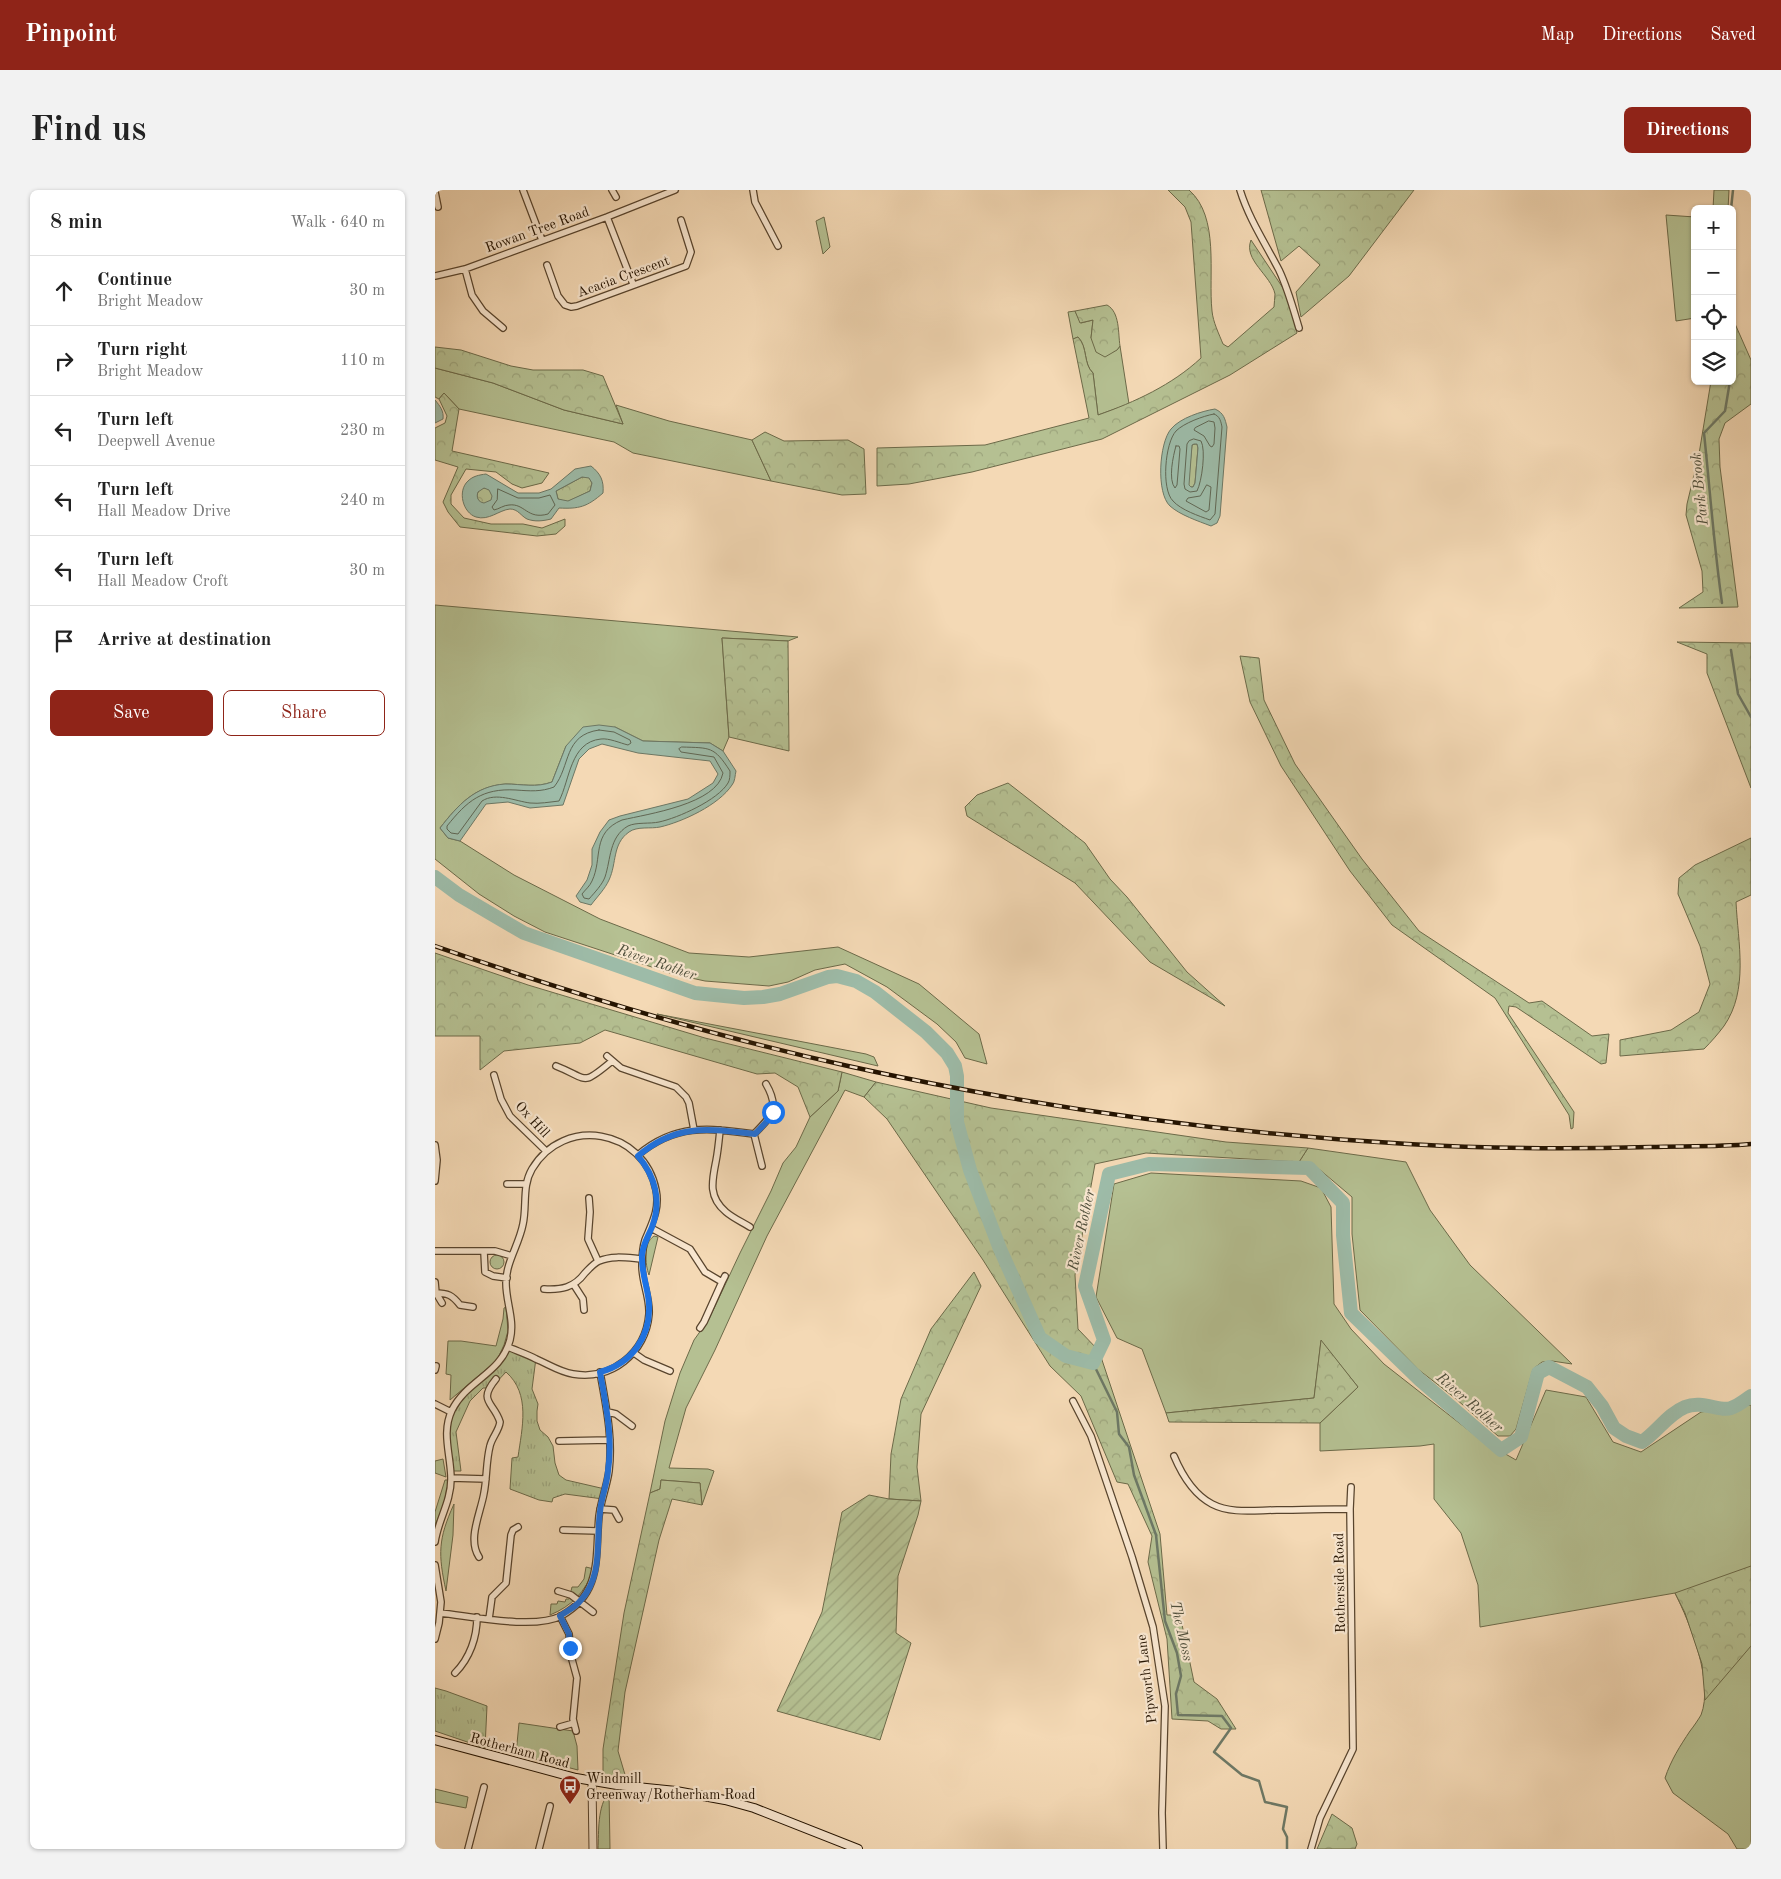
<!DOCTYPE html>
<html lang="en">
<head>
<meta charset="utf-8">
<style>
	body { margin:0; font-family:"Old Standard TT",serif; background:#f2f2f2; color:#222 }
	.controls { position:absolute; right:15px; top:15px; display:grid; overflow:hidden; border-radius:8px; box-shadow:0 1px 4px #0004 }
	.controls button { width:45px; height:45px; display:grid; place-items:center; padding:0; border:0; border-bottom:1px solid #e0e0e0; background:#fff; color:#222; font:25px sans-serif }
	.stop { position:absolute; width:15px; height:15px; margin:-11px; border:4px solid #1a73e8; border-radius:50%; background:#fff }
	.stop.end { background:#1a73e8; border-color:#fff; box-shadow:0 1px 5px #0008 }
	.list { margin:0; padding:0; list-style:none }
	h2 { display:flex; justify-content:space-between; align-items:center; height:65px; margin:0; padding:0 20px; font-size:21px }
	h2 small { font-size:16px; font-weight:400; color:#767676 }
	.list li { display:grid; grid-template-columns:32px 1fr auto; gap:15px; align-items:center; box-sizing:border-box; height:70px; padding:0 20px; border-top:1px solid #e0e0e0 }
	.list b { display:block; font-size:19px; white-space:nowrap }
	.list p { margin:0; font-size:16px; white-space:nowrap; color:#767676 }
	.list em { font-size:16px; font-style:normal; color:#767676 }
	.actions { display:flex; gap:10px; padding:15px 20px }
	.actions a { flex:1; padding:11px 0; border:1px solid #8f2418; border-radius:8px; text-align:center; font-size:18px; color:#8f2418 }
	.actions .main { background:#8f2418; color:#fff }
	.icon { flex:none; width:28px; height:28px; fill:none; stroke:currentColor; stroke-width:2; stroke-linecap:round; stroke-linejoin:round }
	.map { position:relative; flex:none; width:1316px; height:1659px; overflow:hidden; border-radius:8px }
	header { display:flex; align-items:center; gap:30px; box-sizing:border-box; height:70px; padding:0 25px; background:#8f2418; color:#fff }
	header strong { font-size:24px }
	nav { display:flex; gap:28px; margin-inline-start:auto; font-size:18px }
	.intro { display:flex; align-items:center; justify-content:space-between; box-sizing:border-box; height:120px; padding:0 30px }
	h1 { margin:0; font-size:35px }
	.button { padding:12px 22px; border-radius:8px; background:#8f2418; color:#fff; font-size:18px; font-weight:700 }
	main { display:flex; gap:30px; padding:0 30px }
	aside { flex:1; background:#fff; border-radius:8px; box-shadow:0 1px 4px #0004 }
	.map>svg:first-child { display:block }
</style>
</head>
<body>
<header>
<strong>Pinpoint</strong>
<nav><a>Map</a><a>Directions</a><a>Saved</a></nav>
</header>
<div class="intro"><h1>Find us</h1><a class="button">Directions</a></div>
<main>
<aside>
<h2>8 min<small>Walk · 640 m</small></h2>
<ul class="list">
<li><svg class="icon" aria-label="ahead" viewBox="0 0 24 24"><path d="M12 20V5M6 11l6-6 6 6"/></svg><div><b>Continue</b><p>Bright Meadow</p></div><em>30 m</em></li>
<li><svg class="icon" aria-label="right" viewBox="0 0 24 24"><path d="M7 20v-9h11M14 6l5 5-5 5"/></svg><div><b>Turn right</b><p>Bright Meadow</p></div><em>110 m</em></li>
<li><svg class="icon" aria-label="left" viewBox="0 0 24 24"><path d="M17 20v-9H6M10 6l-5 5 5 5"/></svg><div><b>Turn left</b><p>Deepwell Avenue</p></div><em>230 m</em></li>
<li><svg class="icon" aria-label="left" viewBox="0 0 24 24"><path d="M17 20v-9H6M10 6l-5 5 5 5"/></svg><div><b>Turn left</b><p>Hall Meadow Drive</p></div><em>240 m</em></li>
<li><svg class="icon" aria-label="left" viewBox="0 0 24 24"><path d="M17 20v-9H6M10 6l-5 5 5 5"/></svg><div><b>Turn left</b><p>Hall Meadow Croft</p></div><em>30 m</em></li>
<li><svg class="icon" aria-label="arrive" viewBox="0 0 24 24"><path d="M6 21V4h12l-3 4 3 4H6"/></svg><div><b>Arrive at destination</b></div></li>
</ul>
<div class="actions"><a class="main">Save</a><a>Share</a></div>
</aside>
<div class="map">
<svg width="1316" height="1659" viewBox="0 0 1316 1659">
	<defs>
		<pattern id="forest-crowns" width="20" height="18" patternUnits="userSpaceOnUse" patternTransform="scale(1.25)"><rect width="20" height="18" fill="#b5c092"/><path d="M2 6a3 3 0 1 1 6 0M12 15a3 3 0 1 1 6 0" fill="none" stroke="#9ca47c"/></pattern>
		<pattern id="park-tufts" width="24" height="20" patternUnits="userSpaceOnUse" patternTransform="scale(1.25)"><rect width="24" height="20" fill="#b5c092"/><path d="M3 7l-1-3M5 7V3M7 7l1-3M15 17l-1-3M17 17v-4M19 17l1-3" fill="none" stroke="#9ca47c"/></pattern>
		<pattern id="garden-furrows" width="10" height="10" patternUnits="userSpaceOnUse" patternTransform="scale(1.25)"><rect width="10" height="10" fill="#b5c092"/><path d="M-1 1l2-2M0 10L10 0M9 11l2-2" fill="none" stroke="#9ca47c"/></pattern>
	</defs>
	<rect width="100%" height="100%" fill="#f4d9b5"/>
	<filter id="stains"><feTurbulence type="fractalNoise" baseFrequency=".004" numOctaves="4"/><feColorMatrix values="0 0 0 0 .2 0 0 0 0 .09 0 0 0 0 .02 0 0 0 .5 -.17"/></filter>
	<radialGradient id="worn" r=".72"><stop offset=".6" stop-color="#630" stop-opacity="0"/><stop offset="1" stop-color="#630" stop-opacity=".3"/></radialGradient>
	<!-- grass -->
	<path fill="#b5c092" stroke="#6c6a49" d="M1279,0H1294L1293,19H1278Z
		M1231,25L1260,27V128L1241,131Z
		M389,27L395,57L388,64L381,31Z
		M640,121L646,133L658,130L656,148L682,160L685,156L694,214L663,225L658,183C648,174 653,157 643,147L638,149L633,122Z
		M0,178L58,193L129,220L188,234L181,215L234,231L317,250L336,291L198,263L179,252L24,219L9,203L4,209L0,207Z
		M760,254H762L763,258L760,293L758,297H755L753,295L757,255Z
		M0,415L363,447L353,451L287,448L294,547L288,561L275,553L208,551L180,537L131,556L117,592C101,598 87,594 71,594C40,596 23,615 5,638L13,648L25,651L79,685L165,729L254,763L314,767L403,757L484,794L544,844L552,874L530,868L521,852L502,834L452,797L410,774L380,780L353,792L334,796L270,791L238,784L110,742L79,726L44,704L0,669Z
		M222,824L431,864L439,867L443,876Z
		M407,882L441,892L429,907L410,900L332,1046L280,1160L251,1218L234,1278L273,1279L279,1281L267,1315L265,1293L226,1290L225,1299L215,1303L230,1231L245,1183L259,1150L274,1129L305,1063L336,1001L348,973L361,957L375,927L403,901Z
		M873,958L971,972L995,1020L1035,1075L1137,1174L1117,1171L1107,1172L1098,1179L1081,1239L1075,1246H1063L1020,1208L984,1180L925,1120L917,1044V1007L878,974L864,972Z
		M716,983L866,991L886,998L896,1017L899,1114L916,1139L949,1174L1046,1250L1081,1270L1111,1200L1151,1207L1178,1252L1206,1262L1266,1222L1316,1215V1659H1302L1293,1644L1238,1603L1230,1588C1236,1570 1245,1556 1255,1541C1259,1536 1263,1530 1266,1525C1279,1492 1255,1433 1240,1403L1045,1437L1043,1395L1026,1343L999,1309V1254L985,1256L885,1261V1233L923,1197L886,1151L879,1208L731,1223L707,1159L682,1148L661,1107L679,994Z
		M219,1046L223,1047L214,1085C210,1074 208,1053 219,1046Z
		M55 1072a7 7 0 1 1 14 0a7 7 0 1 1-14 0Z
		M71,1117L73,1141L69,1155L62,1170L15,1210L16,1185L11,1184L13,1151H26L61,1156L68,1129L69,1118Z
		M8,1269L11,1287L0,1283V1271Z
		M10,1290H14L8,1317L0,1335V1322Z
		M19,1314L18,1345L11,1401C3,1364 3,1349 19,1314Z
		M151,1377L159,1379C150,1402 137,1416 115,1425L116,1414H122L123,1411L130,1412L131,1409H134L137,1397H143L149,1389Z
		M84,1533L138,1541L142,1556L143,1580L81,1564Z
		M0,1599L33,1607L31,1618L0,1612Z
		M174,1602L175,1659H163C164,1641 162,1617 174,1602Z"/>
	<!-- forest -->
	<path fill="url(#forest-crowns)" stroke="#6c6a49" d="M733,0H754C785,27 773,84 777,121C778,132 784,144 788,154L793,157L839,117C839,113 840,108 840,104C836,85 808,70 816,50L852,104L862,143L795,185L667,249L537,282L474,294L442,296V258L550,255L654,228L638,149L643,147C653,157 648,174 658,183L663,225C700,212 737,195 766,168L756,32L750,17Z
		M826,0H979L914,86L866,127L861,102L885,75L864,56L846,71Z
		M672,115C685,122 683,143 685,156L682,160L670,167L661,162L656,148L658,130L645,133L640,121Z
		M1297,127L1316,170V214L1290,233L1284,249L1285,277L1303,417L1244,418L1268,402L1267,381L1251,325L1252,314L1264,264L1276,191H1297Z
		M0,157L26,160L76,176L98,180H148L168,186L188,234L129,220L58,193L0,178Z
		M9,203L24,219L17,261L114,283L107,293L87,298L77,294L61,282L31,279L16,305V314L29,328L56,334H88L107,338L130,329V336L121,344L102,346L25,337L13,322L8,312L23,277L0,270V238L10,233L12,226L4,209Z
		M330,242L349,251L413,250L429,259L431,304L407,305L336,291L317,250Z
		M147,287H154L157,293L155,301L132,312L123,309L121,301Z
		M42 306a8 8 0 1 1 16 0a8 8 0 1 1-16 0Z
		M287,448L353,451L354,561L294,547Z
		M1242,452L1316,453V598L1272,483V464Z
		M805,466L824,468L829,510L860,574L927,669L984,741L1094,813L1107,811L1157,846L1174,844L1171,873L1166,874L1081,817L1074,816L1073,823L1139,922L1138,938L1136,939L1134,925L1060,808L957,735L915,681L846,576L815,512Z
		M573,593L650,653L675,689L692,707L752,782L790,816L715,772L640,693L532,626L530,617L542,605Z
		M1316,648V705L1301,712C1303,753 1314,800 1289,836C1283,844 1276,852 1269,859L1185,866V850L1236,840L1264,822L1275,794L1265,756L1243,704L1244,688L1260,675Z
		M0,763L93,795L270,848L407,882L403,901L375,927L363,897L340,883L322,884L170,840L145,853L69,861L45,880V846H0Z
		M441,892L556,918L791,952L873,958L864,972L711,963L660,974L640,1085L643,1139L664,1161L725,1344L732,1425H745L759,1492L782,1509L801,1539H786L773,1531L737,1529L732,1449L713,1372L717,1346L693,1294L682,1292L646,1206L615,1176L548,1070L452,929L429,907Z
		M539,1082L546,1096L486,1224L482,1277L486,1311L454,1309L456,1264L466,1209L496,1139Z
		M886,1150L923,1197L885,1233L734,1232L731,1223L879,1208Z
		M226,1290L265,1293L267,1315L237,1309L224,1350L190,1502L183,1561L191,1588L168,1586V1559L189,1423L215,1303L225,1299Z
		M1316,1376V1456L1270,1510L1267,1474L1250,1423L1240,1403Z
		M897,1624L917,1638L922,1654L920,1659H882Z"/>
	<!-- park -->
	<path fill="url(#park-tufts)" stroke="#6c6a49" d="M73,1157L101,1168L97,1199L103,1214L102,1221V1231L105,1240L113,1247L118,1256L120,1273L124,1285L131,1290L170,1299L168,1309L130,1304L118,1308L117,1312L104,1310L75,1299L77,1268L83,1267C87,1238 96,1204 71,1182L56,1198H48L35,1211L21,1242L26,1281H16L12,1233L22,1211L50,1187Z
		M0,1498L11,1501L52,1516L50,1558L0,1541Z"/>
	<!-- garden -->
	<path fill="url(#garden-furrows)" stroke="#6c6a49" d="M434,1305L454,1309L486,1311L483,1325L463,1386L461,1443L476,1453L445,1550L342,1521L387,1422L407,1322Z"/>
	<!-- water -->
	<path fill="#9dbba8" stroke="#6d7865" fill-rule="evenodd" d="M0,210C5,216 9,221 8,229L0,233Z
		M780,219C789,223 790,229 792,237L785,326L782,333L776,336C763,331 745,325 735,316C721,303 724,253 736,239C745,228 767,221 780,219ZM759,254H762L763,258L760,293L758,297H756L754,295L757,255Z
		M156,276C166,284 169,291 168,303C152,317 144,319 124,318L116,329C108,331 100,332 92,329C86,326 83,319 75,319C64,320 54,331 41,327C28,323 22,301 33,291C38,286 44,285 51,284L83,303H104L116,299L140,279ZM147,287L154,288L157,293L155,301L133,311L123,309L121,301ZM49,298L54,300L57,306L56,310L49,313C43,312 41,307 43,302Z
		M164,535L180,537L208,551L275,553L288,561L301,581C300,585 300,592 297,595C284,615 247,632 225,637C216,639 202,636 194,642C177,654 182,673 174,690C170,699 162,707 156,715L145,712L141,706L152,690L157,675V659L165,642L174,630L185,626L253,609L278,593L283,584L275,571L203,563L167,554L154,559L144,569L128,615L95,618L73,612L51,614L25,651L13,648L5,638C23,615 40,596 70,594C87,594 101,598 117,592L131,556L148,537Z"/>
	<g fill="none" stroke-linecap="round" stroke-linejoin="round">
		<!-- shore -->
		<path stroke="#606754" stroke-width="1" d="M779,224C785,226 786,232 787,237L780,324L775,330C764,326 746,320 738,311C726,299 730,253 741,241C749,233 768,226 779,224Z
			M774,231L779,232L780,238L779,254L777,257L775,256L769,246L759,240L760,238Z
			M759,249L766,251C771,260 767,291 762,301L755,302L750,299L749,294L752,254L754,251Z
			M741,256H744L745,259L742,295L740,298C733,290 738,266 741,256Z
			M772,295L776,297L774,320L771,322L751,311L753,308L765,306Z
			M63,299L83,308H104L115,305L120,315L113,324C92,330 90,313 74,315C69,315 64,319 59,320L57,317L62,310Z
			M164,540L179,542L195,550L196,553L193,555C185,553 174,548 166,549C135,552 135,590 124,611C115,612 104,614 95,613C80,611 61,602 47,611L23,644L16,643L12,639V636C32,611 47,598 81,600C95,601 106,602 119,597C136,576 128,545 164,540Z
			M247,557C275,558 279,556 295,581C295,585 295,590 293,593C283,610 243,628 224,632C215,634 201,632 193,636C174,647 176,669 170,687C167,695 160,702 154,709L149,708L147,704C150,700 155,696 157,691C168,668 156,643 187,630C213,624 282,614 288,583L279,567L246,562L244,559Z"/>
		<!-- stream -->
		<path stroke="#6d7865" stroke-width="2.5" d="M1296,19L1298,0
			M1297,161L1299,169L1297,181
			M1287,413C1279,357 1275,300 1269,243L1290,221L1295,191
			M1296,460L1303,504L1316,527
			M658,1173L682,1222L684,1244L694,1257L699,1285L721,1345L730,1431L742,1463L746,1486L741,1504L743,1525L787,1526L796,1538L779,1562L807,1585L824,1591L830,1612L852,1617L848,1639L852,1647V1659"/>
		<!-- river -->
		<path stroke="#9dbba8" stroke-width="14" d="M0,687L24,705L89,743L260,803L309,808L328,807L345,804L393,787L402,786L421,791L440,802L491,842L512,863L520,876L522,886V932L535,980L565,1059L605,1148L631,1166L658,1173L669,1150L650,1096L674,984L714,974L874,978L908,1013V1045L916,1123L985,1190L1066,1260L1086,1247L1103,1183L1114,1177L1152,1197L1167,1216L1179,1238L1191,1246L1207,1252C1222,1242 1233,1224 1250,1217C1267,1210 1285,1222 1296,1218C1303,1216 1310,1210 1316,1206"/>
		<!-- minor casing -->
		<g stroke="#58442d" stroke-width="8">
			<path id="minor" d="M88,0L107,50
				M177,0L181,7
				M318,0L320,12L343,56
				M805,0C814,29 830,53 844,80C853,99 858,118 864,138
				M0,2L3,17
				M172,27L198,94
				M112,75L123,106L130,115L136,117L142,116L251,76L256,62L246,30
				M30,79L37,105L48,121L68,138
				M0,86L30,79L172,27L240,0
				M172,866L186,878L241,897L251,907L254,913L259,940
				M121,876C154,889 146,897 177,871
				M59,885L66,909L75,926L111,961
				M285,940C284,950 283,961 281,971C277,991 273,1007 291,1022C298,1028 307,1032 315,1037
				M319,944C337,926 345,918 331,894
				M319,944L327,976
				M0,955L2,970L0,991
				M203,965C241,933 274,938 319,944
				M72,994H91
				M154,1008L155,1022L153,1049L163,1071
				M216,1038L255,1059L270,1082L287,1092L290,1086
				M0,1061H60L77,1066
				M49,1062L50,1082L58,1086L72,1088
				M0,1092L1,1103L7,1113
				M139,1095L148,1109L149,1120
				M109,1099C126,1100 139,1098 150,1083C154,1079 159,1073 164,1071C178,1065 193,1068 207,1069
				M0,1103C13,1103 17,1105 25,1115L38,1117
				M265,1138L269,1132L287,1092
				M199,1163L209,1170L235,1181
				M0,1180L1,1176
				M638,1211L656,1246L697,1367L718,1437L730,1516L727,1623L728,1659
				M0,1214L16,1222
				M173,1222L181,1224L197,1236
				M124,1251L175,1250
				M739,1266C747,1285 758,1304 777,1314C796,1324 821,1320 842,1320C866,1320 891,1319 915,1319L918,1559L885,1628L876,1659
				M16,1288L51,1289
				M165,1319L179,1320L184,1329
				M915,1319L916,1297
				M128,1340L163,1341
				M0,1352C3,1330 16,1312 16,1289C16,1265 6,1243 17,1220C32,1190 66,1184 75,1150C80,1130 71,1113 71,1093C71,1072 84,1055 88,1034C92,1015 87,996 97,979C129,925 209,939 221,1000C225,1019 217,1033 210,1050C207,1059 207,1068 207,1076C207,1093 215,1107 214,1124C211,1163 176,1191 138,1184C125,1182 113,1174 101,1169C92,1164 82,1161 73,1157
				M44,1367C32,1349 46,1322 49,1303C52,1288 51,1271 55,1256C57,1247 64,1241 65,1232C59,1212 42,1212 61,1189
				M0,1375L6,1412L4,1433L0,1449
				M123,1401L136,1405L158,1422
				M5,1423C35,1426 99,1440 126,1426C168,1403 160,1366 164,1326C166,1310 172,1296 174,1281C178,1247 171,1216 165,1182
				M125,1426L134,1444L136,1466L142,1488L138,1529L141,1541
				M54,1429L57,1407L71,1393L76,1345L78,1340L83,1337
				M20,1483C35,1468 42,1447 42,1427
				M125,1537L139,1533
				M33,1659L49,1597
				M104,1659L115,1616"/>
		</g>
		<!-- tertiary casing -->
		<g stroke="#58442d" stroke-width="9">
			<path id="tertiary" d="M157,1592L158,1659"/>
		</g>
		<!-- secondary casing -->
		<g stroke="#241300" stroke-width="10">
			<path id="secondary" d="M0,1550L141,1588L182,1595L241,1601L290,1610L319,1618L423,1659"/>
		</g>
		<!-- minor -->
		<use href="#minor" stroke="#f8e6cf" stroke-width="5.5"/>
		<!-- tertiary -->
		<use href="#tertiary" stroke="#f8e6cf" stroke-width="7"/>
		<!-- secondary -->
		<use href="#secondary" stroke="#f8e6cf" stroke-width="8"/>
		<!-- rail casing -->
		<g stroke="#241300" stroke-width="4.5">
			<path id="rail" d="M0,756C135,803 273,845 413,876C599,917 783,943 973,954C1054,959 1134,959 1215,957C1249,956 1283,957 1316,954"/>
		</g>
		<!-- rail -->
		<use href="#rail" stroke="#f8e6cf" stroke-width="2.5" stroke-dasharray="8" stroke-linecap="butt"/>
	</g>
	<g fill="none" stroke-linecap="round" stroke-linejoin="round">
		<!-- route -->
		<path stroke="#1a73e8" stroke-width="6" d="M135,1458L134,1444L125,1426C132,1421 141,1417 146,1410C168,1386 161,1352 165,1322C166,1308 172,1295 173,1281C178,1247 171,1216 165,1182C196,1174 216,1147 214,1114C213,1097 206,1083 207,1065C208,1054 213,1047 217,1037C227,1011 220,986 203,966C241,933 273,939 320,944L334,929L338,922"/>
	</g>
	<!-- icons -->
	<defs>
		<g id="bus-pin" transform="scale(1.125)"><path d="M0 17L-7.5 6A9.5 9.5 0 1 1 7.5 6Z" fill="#8f2418" stroke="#f8e6cf"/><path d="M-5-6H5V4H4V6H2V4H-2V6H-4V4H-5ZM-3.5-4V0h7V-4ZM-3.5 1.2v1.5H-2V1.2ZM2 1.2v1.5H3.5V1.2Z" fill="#fff"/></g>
	</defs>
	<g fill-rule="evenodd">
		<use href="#bus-pin" x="135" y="1596"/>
	</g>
	<g text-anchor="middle" stroke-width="4.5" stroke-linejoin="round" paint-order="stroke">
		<!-- street labels -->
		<g font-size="14" fill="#241300" stroke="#f8e6cf">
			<text transform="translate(102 39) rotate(-20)" y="5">Rowan Tree Road</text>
			<text transform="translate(188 86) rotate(-20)" y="5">Acacia Crescent</text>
			<text transform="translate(98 929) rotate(47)" y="5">Ox Hill</text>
			<text transform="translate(904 1393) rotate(-91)" y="5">Rotherside Road</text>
			<text transform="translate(711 1489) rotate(-97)" y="5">Pipworth Lane</text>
			<text transform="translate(85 1560) rotate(15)" y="5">Rotherham Road</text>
		</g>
		<!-- poi labels -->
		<g font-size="14" fill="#241300" stroke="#f8e6cf" text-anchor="start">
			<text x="151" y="1593">Windmill<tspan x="151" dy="16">Greenway/Rotherham Road</tspan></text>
		</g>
		<!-- water labels -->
		<g font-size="15" font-style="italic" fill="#4e4e3b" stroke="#f8e6cf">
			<text transform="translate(1264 299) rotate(-96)" y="5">Park Brook</text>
			<text transform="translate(222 772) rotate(19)" y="5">River Rother</text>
			<text transform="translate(646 1040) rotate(-78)" y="5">River Rother</text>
			<text transform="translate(1035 1212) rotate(41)" y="5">River Rother</text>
			<text transform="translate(747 1441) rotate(77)" y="5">The Moss</text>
		</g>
	</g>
	<rect width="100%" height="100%" filter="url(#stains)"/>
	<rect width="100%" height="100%" fill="url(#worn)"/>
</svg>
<div class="controls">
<button>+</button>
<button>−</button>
<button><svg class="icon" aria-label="locate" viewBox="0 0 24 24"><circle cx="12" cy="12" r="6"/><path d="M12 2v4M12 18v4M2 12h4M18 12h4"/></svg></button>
<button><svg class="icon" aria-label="layers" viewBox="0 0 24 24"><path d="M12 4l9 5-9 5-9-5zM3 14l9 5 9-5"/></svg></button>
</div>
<div class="stop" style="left:338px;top:922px"></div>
<div class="stop end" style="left:135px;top:1458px"></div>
</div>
</main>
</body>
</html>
